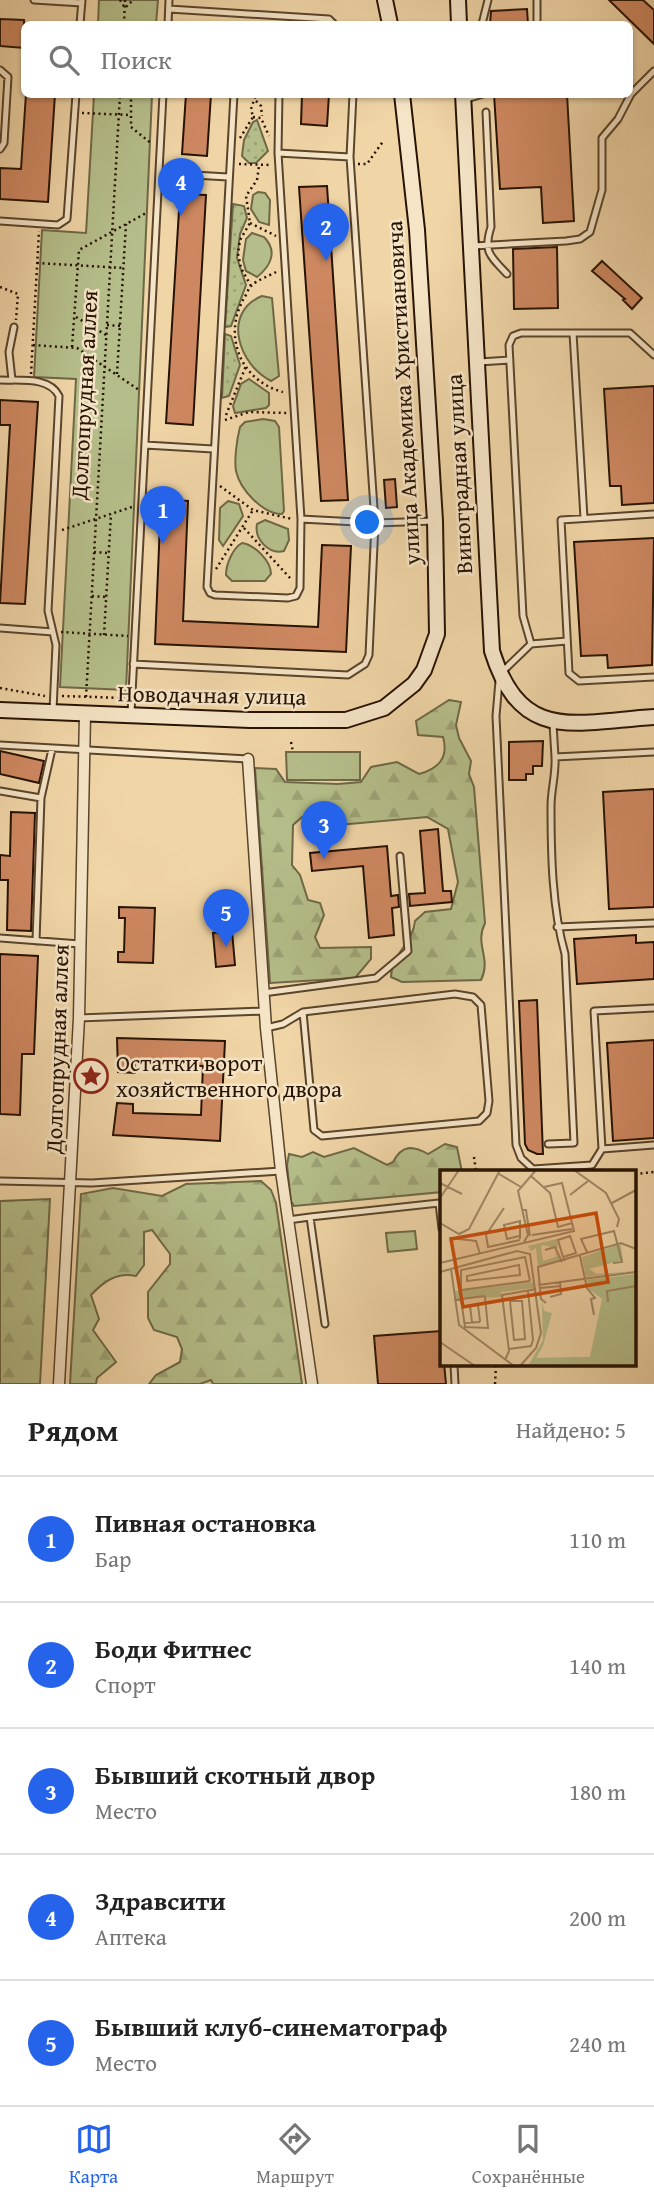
<!DOCTYPE html>
<html lang="ru">
<head>
<meta charset="utf-8">
<style>
	body { margin:0; font-family:"Gentium Book Plus",serif; background:#f2f2f2; color:#222 }
	.you { position:absolute; left:368px; top:523px; width:24px; height:24px; margin:-18px; border:5px solid #fff; border-radius:50%; background:#1a73e8; box-shadow:0 0 0 10px #1a73e833 }
	.badge { display:grid; place-items:center; width:46px; height:46px; border-radius:50%; background:#2563eb; color:#fff; font-size:23px; font-weight:700 }
	.pin { position:absolute; translate:-50% -58px; filter:drop-shadow(0 2px 4px #0008) }
	.pin::after { content:''; position:absolute; top:37px; width:24px; height:21px; background:inherit; clip-path:polygon(0 0,100% 0,50% 100%) }
	.list { margin:0; padding:0; list-style:none }
	h2 { display:flex; justify-content:space-between; align-items:center; height:91px; margin:0; padding:0 28px; font-size:30px }
	h2 small { font-size:23px; font-weight:400; color:#767676 }
	.list li { display:grid; grid-template-columns:46px 1fr auto; gap:21px; align-items:center; box-sizing:border-box; height:126px; padding:0 28px; border-top:2px solid #e0e0e0 }
	.list b { display:block; font-size:26px; white-space:nowrap }
	.list p { margin:0; font-size:23px; white-space:nowrap; color:#767676 }
	.list em { font-size:23px; font-style:normal; color:#767676 }
	.icon { flex:none; width:38px; height:38px; fill:none; stroke:currentColor; stroke-width:2; stroke-linecap:round; stroke-linejoin:round }
	.map { position:relative; flex:none; width:654px; height:1384px; overflow:hidden }
	.search { position:absolute; background:#fff; box-shadow:0 2px 5px #0004; left:21px; right:21px; top:21px; height:77px; display:flex; align-items:center; gap:18px; box-sizing:border-box; padding:0 24px; border-radius:10px; color:#767676; font-size:26px }
	.sheet { height:721px; background:#fff }
	nav { display:flex; justify-content:space-around; align-items:center; box-sizing:border-box; height:98px; border-top:2px solid #e0e0e0; background:#fff; font-size:19px; color:#767676 }
	nav a { display:grid; justify-items:center; gap:4px }
	nav .on { color:#2563eb }
	.map>svg:first-child { display:block }
</style>
</head>
<body>
<div class="map">
<svg width="654" height="1384" viewBox="0 0 654 1384">
	<defs>
		<pattern id="grass-dots" width="8" height="8" patternUnits="userSpaceOnUse" patternTransform="scale(1.75)"><rect width="8" height="8" fill="#b5be8a"/><path d="M2 2h.1M6 6h.1" fill="none" stroke="#9ca275" stroke-width="1.8" stroke-linecap="round"/></pattern>
		<pattern id="forest-firs" width="22" height="20" patternUnits="userSpaceOnUse" patternTransform="scale(1.75)"><rect width="22" height="20" fill="#b5be8a"/><path d="M5 1l3.5 6h-7zM16 11l3.5 6h-7z" fill="#9ca275"/></pattern>
	</defs>
	<rect width="100%" height="100%" fill="#f0d5a7"/>
	<filter id="stains"><feTurbulence type="fractalNoise" baseFrequency=".00286" numOctaves="4"/><feColorMatrix values="0 0 0 0 .2 0 0 0 0 .09 0 0 0 0 .02 0 0 0 .5 -.17"/></filter>
	<radialGradient id="worn" r=".72"><stop offset=".6" stop-color="#630" stop-opacity="0"/><stop offset="1" stop-color="#630" stop-opacity=".3"/></radialGradient>
	<!-- grass -->
	<path fill="url(#grass-dots)" stroke="#6e6846" stroke-width="2" d="M257,120L268,151L256,163H249L242,156L244,140L253,122Z
		M233,204L244,206L247,218L240,234L237,258L246,285L231,326L225,327Z
		M225,334L231,336L240,365L229,396L222,398Z"/>
	<!-- forest -->
	<path fill="url(#forest-firs)" stroke="#6e6846" stroke-width="2" d="M449,700L461,702L456,725L459,738L471,761L469,774L474,787L485,923C474,945 492,958 481,980L402,982L391,977C391,954 413,944 415,921L425,912L451,909L458,882L448,829L427,817L338,825L302,817L293,825L292,865L300,875L308,900L320,903L324,915L315,937L320,948L371,947V959L355,978L270,983L255,768L276,769L285,782L338,784L361,782L371,767L397,762L419,774C438,769 449,758 443,737L418,735L416,721Z
		M445,1144L457,1147L462,1172H442V1192L294,1206L291,1201L287,1165L289,1154L302,1157L313,1152L324,1157L354,1148L387,1165L393,1162C402,1145 412,1145 428,1154Z
		M261,1181L271,1190L276,1203L302,1384H213L211,1380L200,1384H149L156,1375L180,1362L182,1349L177,1337L154,1330L148,1318V1292L170,1264V1254L152,1230L144,1232V1265L136,1276C117,1272 104,1281 91,1295L99,1319L93,1330L116,1362L97,1378L96,1384H70L81,1194L113,1188L162,1196L186,1184Z
		M50,1199L40,1384H0V1201Z"/>
	<!-- park -->
	<path fill="#b5be8a" stroke="#6e6846" stroke-width="2" d="M99,0H158L156,24H98Z
		M94,95H152L126,690L60,687L76,379L34,377L42,230L86,233Z
		M258,192L265,193L270,200L269,225L259,222L251,209L253,195Z
		M252,233L264,237C278,251 271,266 257,277L246,271L243,260L246,239Z
		M262,296L272,298L279,376L271,381C239,365 221,313 262,296Z
		M249,379L269,393V405L266,408L235,413L233,406L241,384Z
		M263,419L275,421L279,427L284,511L282,514C262,514 240,489 236,471C234,459 237,439 240,427L245,422Z
		M228,501L239,504L243,516L223,546L219,540L220,508Z
		M265,520L288,529L289,540L284,551C269,555 254,539 257,524Z
		M242,543C255,545 271,561 271,574L265,581H232L226,575C226,564 233,548 242,543Z
		M286,752H360V780H287Z
		M415,1231L417,1249L388,1252L386,1233Z"/>
	<!-- building -->
	<path fill="#ce8861" stroke="#271303" stroke-width="2" d="M609,0H643L654,10V44Z
		M527,9L528,24H490L491,11Z
		M0,19L24,20V48L0,46Z
		M26,94H55L48,202L0,199V168L21,169Z
		M186,94H211L207,156L182,154Z
		M302,94H329L327,126L301,124Z
		M494,94H567L574,221L543,223L541,187L500,189Z
		M327,186L348,500L321,501L299,187Z
		M180,194L206,195L193,425L166,423Z
		M557,247L558,308L514,309L513,249Z
		M602,261L642,298L632,309L623,300L625,299L592,271Z
		M654,386V503L622,505L621,486H610L604,389Z
		M0,400L38,402L25,604L0,603L10,425H0Z
		M395,479L397,507L386,508L384,480Z
		M161,499L188,501L183,621L318,627L322,545L351,546L346,652L155,644Z
		M654,538L652,665L608,668L607,655L581,656L574,542Z
		M543,741L542,766H533V774H526V780H509V742Z
		M0,751L44,761L39,783L0,774Z
		M654,789V907L609,909L603,792Z
		M11,812L35,813L31,931L7,930L8,880H0V855L10,856Z
		M438,829L443,891H451L452,902L410,906L409,894L425,893L420,831Z
		M387,846L391,896L398,895L399,907L392,908L394,935L369,938L363,866L312,871L310,853Z
		M119,907L155,908L153,963L118,962V952H124L125,918H119Z
		M232,931L235,965L216,967L213,933Z
		M636,935V943L654,942V979L577,984L574,939Z
		M0,954L38,956L34,1054H22L20,1115L0,1114Z
		M537,1000L543,1154H537L528,1150L525,1144L519,1001Z
		M117,1038L225,1041L220,1141L113,1135L117,1103L133,1104V1113L201,1115L203,1066L135,1063V1073L118,1072Z
		M654,1040V1138L613,1141L607,1043Z
		M441,1331L446,1384H378L374,1336Z"/>
	<g fill="none" stroke-linecap="round" stroke-linejoin="round">
		<!-- lane casing -->
		<g stroke="#59442c" stroke-width="9">
			<path id="lane" d="M34,0L82,3
				M537,0V24
				M169,9L329,19L334,24
				M80,24L82,0
				M168,24L169,0
				M482,24L488,0
				M0,70L8,77L4,143L0,149
				M234,94L207,587L210,593L215,595L288,598L296,596L300,588L301,519L278,153L279,94
				M466,99L483,94
				M486,112L491,227C483,252 490,256 507,274
				M278,153L350,157
				M159,173L228,177
				M0,221L58,225L67,219L76,94
				M473,246L566,241L580,239L590,232L602,190V138L618,119L631,94L654,71
				M573,333L584,518
				M479,362L510,360
				M0,380C19,381 49,376 59,396L48,611L56,645L53,710
				M12,380L9,352L14,327
				M145,445L213,449
				M654,514L561,520L569,673L579,681L654,677
				M301,519L375,523L435,521
				M0,628L53,632
				M531,644L523,616L509,345L513,336L521,333H630L654,355
				M133,664L348,675L365,664L369,655L375,523L350,157L353,94
				M502,672L531,644L567,641
				M499,681L496,716L516,1145L521,1158L533,1169L592,1165L602,1149L594,1011L654,1008
				M131,713L163,94
				M553,724L555,757L654,752
				M0,745L248,759
				M0,791L41,798
				M557,927L654,923
				M0,938L80,944
				M36,941L41,798L52,749
				M263,993L376,978L408,951L400,856
				M79,1018L264,1011
				M266,1028L283,1024L303,1012L455,994L473,997L481,1005L489,1101L487,1113L479,1121L322,1136L314,1130L303,1012
				M548,1144L574,1143L565,954C552,908 551,854 551,806C551,790 556,774 555,757
				M602,1149L654,1145
				M0,1181L92,1183L281,1171
				M288,1220L310,1217
				M325,1324L310,1217L439,1203L442,1229
				M454,1365L455,1384"/>
		</g>
		<!-- street casing -->
		<g stroke="#59442c" stroke-width="13">
			<path id="street" d="M248,759L266,1028L281,1171L312,1384
				M59,1384L79,1018L85,714"/>
		</g>
		<!-- secondary casing -->
		<g stroke="#271303" stroke-width="18">
			<path id="secondary" d="M385,0L390,24
				M458,0L459,24
				M463,94L492,651C521,744 575,722 654,717
				M0,710L250,720H346L384,708L414,684L424,670L437,634L435,521L417,230L402,94"/>
		</g>
		<!-- path -->
		<path stroke="#271303" stroke-width="2.5" stroke-dasharray="2 3.5" stroke-linecap="butt" d="M120,0L125,8L133,0
			M124,24L125,0
			M131,94V127L152,144
			M256,101L261,106L262,116
			M82,113L130,115
			M253,117L261,118L269,136
			M240,138L253,117L251,109L256,94
			M239,164L271,165
			M358,164H367L384,140
			M250,223L276,236
			M37,263L124,268
			M276,272C269,276 257,280 251,286C248,289 246,296 243,300C223,337 241,381 283,392
			M251,286L241,268L238,254L240,240L250,223L246,196L257,180L259,166
			M0,287L18,294L16,320
			M76,317L106,335
			M107,325L120,326
			M33,345L77,348L139,390
			M72,347L79,250L148,212
			M31,374L39,231
			M117,374L126,224
			M226,415L246,366
			M225,420L249,412L287,413
			M220,486L253,510L292,519
			M244,528L290,578
			M62,530L135,506
			M94,552L108,553
			M216,569L253,510
			M92,596L106,597
			M61,632L128,636
			M104,635L111,514
			M0,688L45,696
			M62,696L125,698
			M86,697L120,94
			M291,742L293,752
			M474,1157L476,1172
			M635,1174L654,1172
			M495,1384L496,1365"/>
		<!-- lane -->
		<use href="#lane" stroke="#f5e4c6" stroke-width="5"/>
		<!-- street -->
		<use href="#street" stroke="#f5e4c6" stroke-width="10"/>
		<!-- secondary -->
		<use href="#secondary" stroke="#f5e4c6" stroke-width="14"/>
	</g>
	<!-- icons -->
	<defs>
		<g id="sight-ring" transform="scale(1.75)"><circle r="9.5" fill="#f5e4c6" stroke="#8f2418" stroke-width="1.5"/><path d="M0-6L1.8-2.2L6-1.7L2.9 1.2L3.7 5.4L0 3.3L-3.7 5.4L-2.9 1.2L-6-1.7L-1.8-2.2Z" fill="#8f2418"/></g>
	</defs>
	<g fill-rule="evenodd">
		<use href="#sight-ring" x="91" y="1076"/>
	</g>
	<g text-anchor="middle" stroke-width="5" stroke-linejoin="round" paint-order="stroke">
		<!-- street labels -->
		<g font-size="23" fill="#271303" stroke="#f5e4c6">
			<text transform="translate(403 393) rotate(-93)" y="8">улица Академика Христиановича</text>
			<text transform="translate(84 395) rotate(-87)" y="8">Долгопрудная аллея</text>
			<text transform="translate(459 474) rotate(-93)" y="8">Виноградная улица</text>
			<text transform="translate(212 695) rotate(1)" y="8">Новодачная улица</text>
			<text transform="translate(57 1049) rotate(-88)" y="8">Долгопрудная аллея</text>
		</g>
		<!-- poi labels -->
		<g font-size="23" fill="#271303" stroke="#f5e4c6" text-anchor="start">
			<text x="116" y="1071">Остатки ворот<tspan x="116" dy="26">хозяйственного двора</tspan></text>
		</g>
	</g>
	<!-- overview -->
	<g transform="translate(440 1170)">
		<rect width="196" height="196" fill="#f0d5a7"/>
		<path d="M102,131L104,141L112,143L103,176L96,188L135,187V196H88L103,170Z" fill="#b5be8a"/>
		<path d="M117,69L118,78L101,75L103,91L116,87L115,81L121,91L98,97L96,78L91,81L88,76ZM181,74L183,90L149,99L157,104L196,101L146,107L142,87ZM196,104V196H135V187H150L162,129L149,119L147,110Z" fill="#b5be8a"/>
		<path d="M93,112L94,118L61,122L62,127L16,129L15,121Z" fill="#b5be8a"/>
		<path fill="none" stroke="#a08765" stroke-width="2" d="M134,0L166,23L179,49L177,57M59,4L81,17M0,13L22,24M104,17L122,13L132,53M130,25L148,11M0,28L19,0M172,33L196,20M64,38L46,65L48,77L80,70M82,40H86L90,66M0,53L19,64L29,59L60,0M92,65L132,59M79,66L67,69L64,55L80,51V69M10,68L36,71L40,84M84,72L88,65L78,21L96,0M105,80L115,77L122,92M147,82L141,69L174,61L182,92L173,93M140,86L147,118L155,128L151,129L154,145M123,87L136,83L130,66L118,70L123,87L125,91M0,93L134,61L132,53L118,57L110,23L91,6M79,95L80,105L27,111V106ZM11,99L19,155L74,196M0,102L77,81L90,84L101,163L96,178L80,196M98,115L196,102M100,118L121,116M21,120V100L85,87L90,111M21,120L90,111M110,127L121,124L120,112M14,130L44,126L45,127L48,158L25,157L21,129M70,131H82L85,169L74,170ZM168,132L167,121L196,116M106,133L101,129L98,97L181,73L196,79M24,153L39,152L40,151L38,135L30,136L32,152M0,172L35,196M69,179L91,176L93,170L88,121M65,190L69,181L62,125L96,119"/>
		<path fill="#cb4e0b" fill-opacity="0.15" stroke="#cb4e0b" stroke-width="3.5" d="M156,43L168,112L23,137L11,69Z"/>
		<rect width="196" height="196" fill="none" stroke="#271303" stroke-width="3.5"/>
	</g>
	<rect width="100%" height="100%" filter="url(#stains)"/>
	<rect width="100%" height="100%" fill="url(#worn)"/>
</svg>
<div class="you"></div>
<div class="pin badge" style="left:163px;top:544px">1</div>
<div class="pin badge" style="left:326px;top:261px">2</div>
<div class="pin badge" style="left:324px;top:859px">3</div>
<div class="pin badge" style="left:181px;top:216px">4</div>
<div class="pin badge" style="left:226px;top:947px">5</div>
<div class="search"><svg class="icon" aria-label="search" viewBox="0 0 24 24"><circle cx="10" cy="10" r="6"/><path d="M15 15l6 6"/></svg>Поиск</div>
</div>
<section class="sheet">
<h2>Рядом<small>Найдено: 5</small></h2>
<ul class="list">
<li><span class="badge">1</span><div><b>Пивная остановка</b><p>Бар</p></div><em>110 m</em></li>
<li><span class="badge">2</span><div><b>Боди Фитнес</b><p>Спорт</p></div><em>140 m</em></li>
<li><span class="badge">3</span><div><b>Бывший скотный двор</b><p>Место</p></div><em>180 m</em></li>
<li><span class="badge">4</span><div><b>Здравсити</b><p>Аптека</p></div><em>200 m</em></li>
<li><span class="badge">5</span><div><b>Бывший клуб-синематограф</b><p>Место</p></div><em>240 m</em></li>
</ul>
</section>
<nav>
<a class="on"><svg class="icon" aria-label="map" viewBox="0 0 24 24"><path d="M3 6l6-2 6 2 6-2v14l-6 2-6-2-6 2zM9 4v14M15 6v14"/></svg>Карта</a>
<a><svg class="icon" aria-label="directions" viewBox="0 0 24 24"><path d="M12 3l9 9-9 9-9-9zM9 14v-3h6M13 9l2 2-2 2"/></svg>Маршрут</a>
<a><svg class="icon" aria-label="saved" viewBox="0 0 24 24"><path d="M7 4h10v16l-5-4-5 4z"/></svg>Сохранённые</a>
</nav>
</body>
</html>
